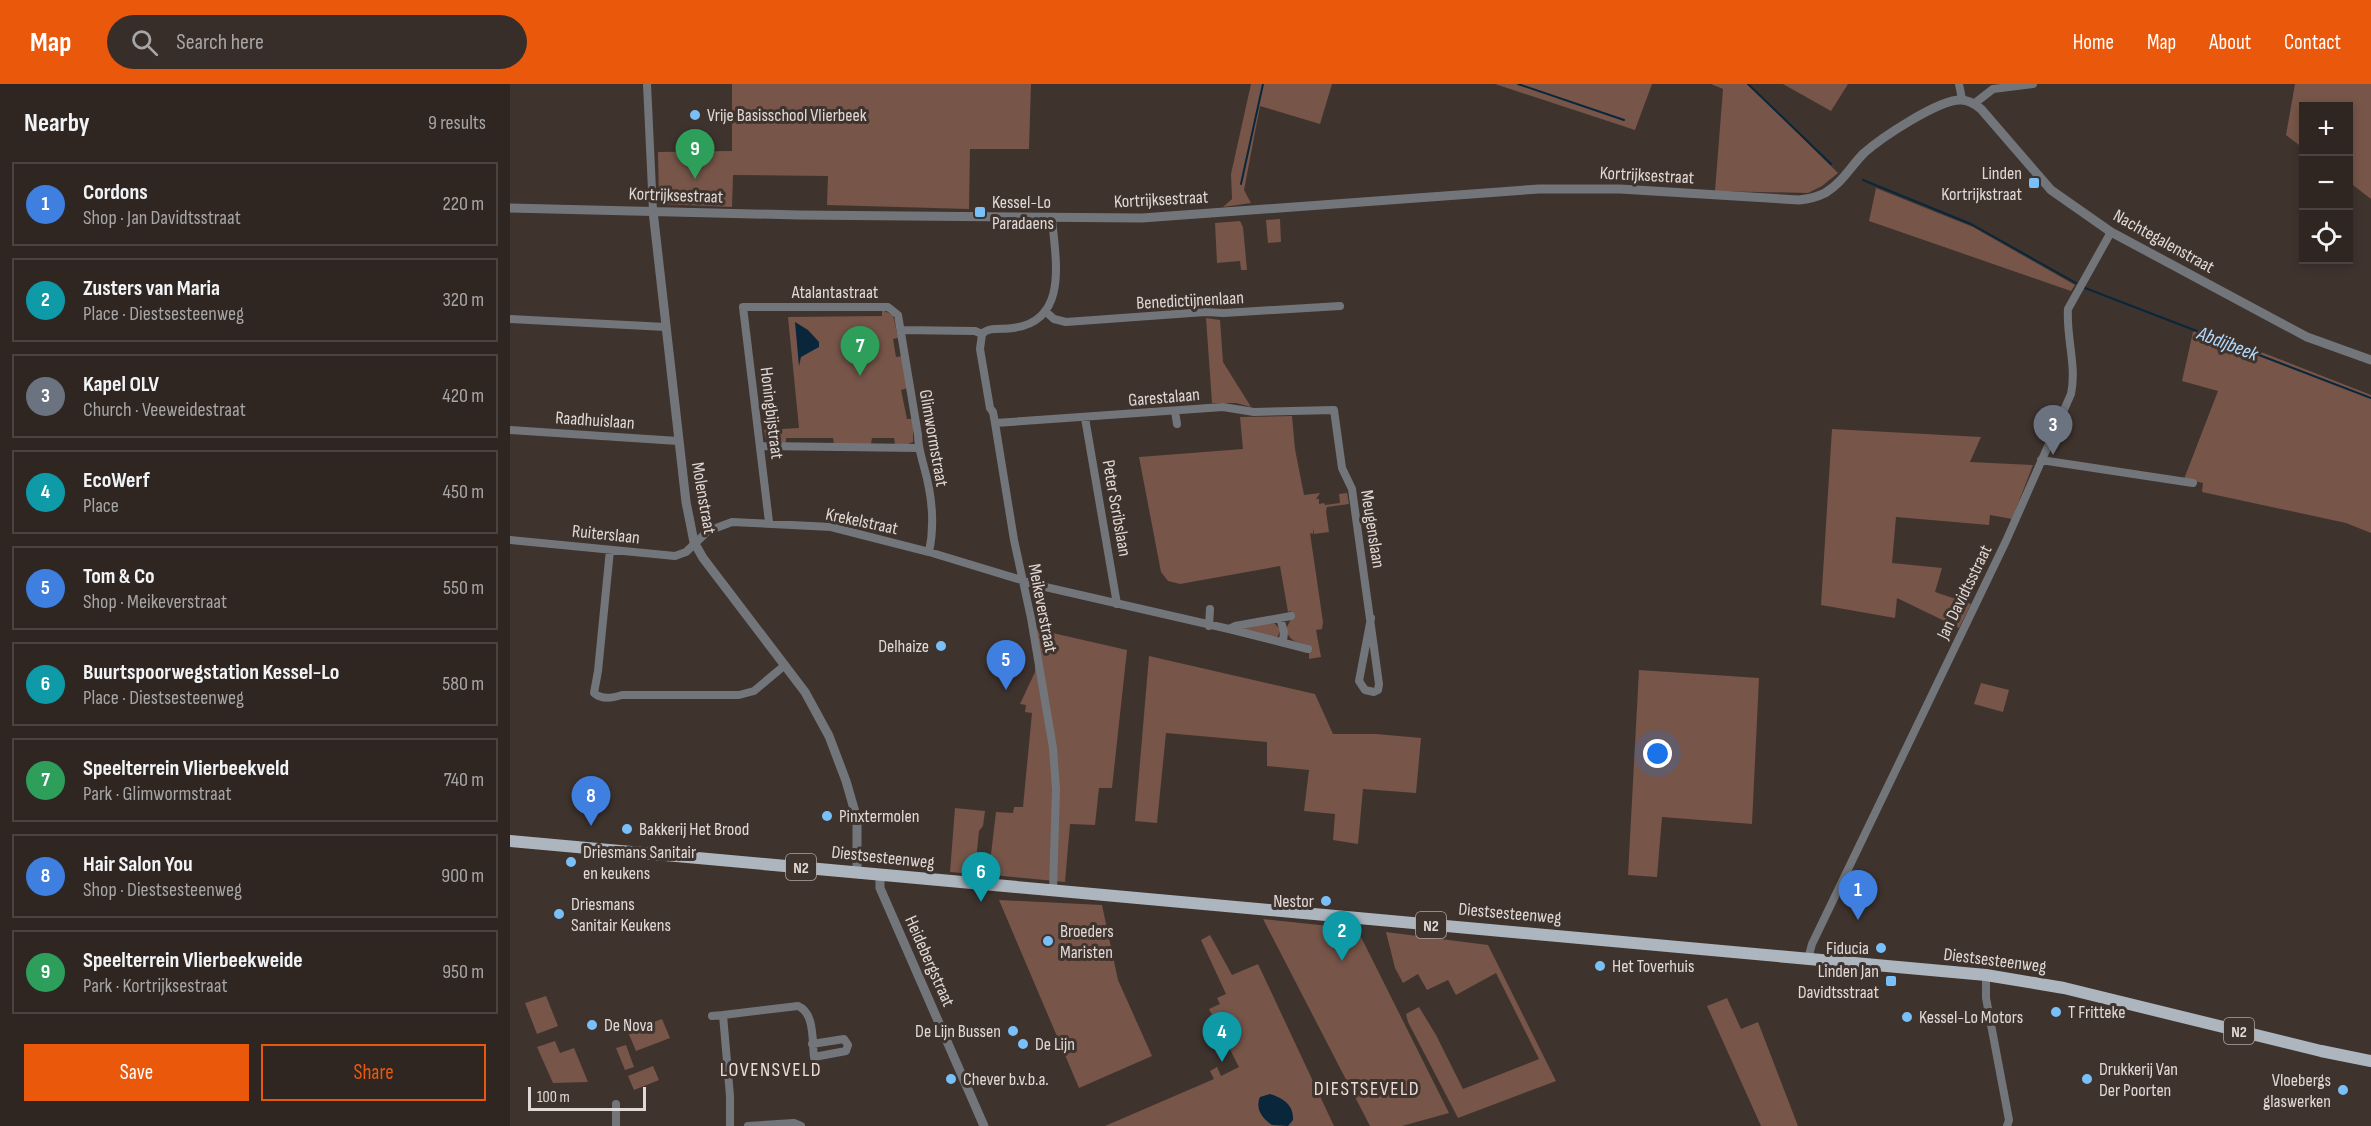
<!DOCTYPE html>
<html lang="en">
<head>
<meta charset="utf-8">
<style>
	body { margin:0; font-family:"Sofia Sans Condensed",sans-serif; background:#372e2a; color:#f1f3f6 }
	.controls { position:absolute; right:18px; top:18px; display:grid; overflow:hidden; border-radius:0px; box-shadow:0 3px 9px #0003 }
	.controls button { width:54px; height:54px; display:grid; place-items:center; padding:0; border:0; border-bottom:2px solid #4a4340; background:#2f2622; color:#f1f3f6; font:30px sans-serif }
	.scale { position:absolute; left:18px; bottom:15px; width:118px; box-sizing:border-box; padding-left:6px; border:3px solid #e0d9d6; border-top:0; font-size:16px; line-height:21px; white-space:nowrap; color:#e0d9d6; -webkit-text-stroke:4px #3f332e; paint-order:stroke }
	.you { position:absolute; left:1148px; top:670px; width:21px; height:21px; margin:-15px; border:4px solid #fff; border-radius:50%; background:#1a73e8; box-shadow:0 0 0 9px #1a73e833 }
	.badge { display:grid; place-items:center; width:39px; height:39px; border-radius:50%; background:#ea580c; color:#fff; font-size:20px; font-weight:700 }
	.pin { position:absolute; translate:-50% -50px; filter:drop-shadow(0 2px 3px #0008) }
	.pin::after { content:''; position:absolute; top:32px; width:21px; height:18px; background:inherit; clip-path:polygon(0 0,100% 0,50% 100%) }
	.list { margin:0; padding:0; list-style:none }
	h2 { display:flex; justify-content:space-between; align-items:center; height:78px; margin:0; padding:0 24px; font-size:26px }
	h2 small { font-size:20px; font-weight:400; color:#a7a5a5 }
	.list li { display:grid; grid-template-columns:39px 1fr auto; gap:18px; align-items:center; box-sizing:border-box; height:84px; margin:0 12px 12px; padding:0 12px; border:2px solid #4a4340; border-radius:0px }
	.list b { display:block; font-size:22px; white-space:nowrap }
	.list p { margin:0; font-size:20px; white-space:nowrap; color:#a7a5a5 }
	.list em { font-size:20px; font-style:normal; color:#a7a5a5 }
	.actions { display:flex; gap:12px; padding:18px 24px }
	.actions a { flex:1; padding:14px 0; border:2px solid #ea580c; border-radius:0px; text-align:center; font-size:21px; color:#ea580c }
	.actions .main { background:#ea580c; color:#fff }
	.icon { flex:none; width:33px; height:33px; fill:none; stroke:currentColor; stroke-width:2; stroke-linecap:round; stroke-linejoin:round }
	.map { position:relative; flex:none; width:1861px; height:1042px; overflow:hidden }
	header { display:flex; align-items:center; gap:36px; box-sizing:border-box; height:84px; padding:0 30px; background:#ea580c; color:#fff }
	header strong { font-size:28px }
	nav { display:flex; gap:33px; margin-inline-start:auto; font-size:21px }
	.search { width:420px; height:54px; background:#372e2a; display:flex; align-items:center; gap:15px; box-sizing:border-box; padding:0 21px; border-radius:33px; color:#a7a5a5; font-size:22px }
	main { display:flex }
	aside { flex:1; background:#2f2622 }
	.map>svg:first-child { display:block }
</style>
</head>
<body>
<header>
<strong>Map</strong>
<div class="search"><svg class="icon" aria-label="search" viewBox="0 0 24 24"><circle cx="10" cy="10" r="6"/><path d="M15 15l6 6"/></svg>Search here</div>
<nav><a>Home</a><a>Map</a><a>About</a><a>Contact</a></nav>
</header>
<main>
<aside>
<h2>Nearby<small>9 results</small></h2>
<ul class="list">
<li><span class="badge" style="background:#3f7fe0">1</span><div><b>Cordons</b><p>Shop · Jan Davidtsstraat</p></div><em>220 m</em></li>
<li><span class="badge" style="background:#0f9aa8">2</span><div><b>Zusters van Maria</b><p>Place · Diestsesteenweg</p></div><em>320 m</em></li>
<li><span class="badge" style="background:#6b7280">3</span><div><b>Kapel OLV</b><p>Church · Veeweidestraat</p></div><em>420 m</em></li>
<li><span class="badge" style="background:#0f9aa8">4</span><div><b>EcoWerf</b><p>Place</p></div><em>450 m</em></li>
<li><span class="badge" style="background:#3f7fe0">5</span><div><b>Tom &amp; Co</b><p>Shop · Meikeverstraat</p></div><em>550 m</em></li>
<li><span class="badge" style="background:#0f9aa8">6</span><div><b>Buurtspoorwegstation Kessel-Lo</b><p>Place · Diestsesteenweg</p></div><em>580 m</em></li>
<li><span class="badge" style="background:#2e9e5b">7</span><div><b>Speelterrein Vlierbeekveld</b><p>Park · Glimwormstraat</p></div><em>740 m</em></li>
<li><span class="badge" style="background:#3f7fe0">8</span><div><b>Hair Salon You</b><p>Shop · Diestsesteenweg</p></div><em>900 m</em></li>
<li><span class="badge" style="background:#2e9e5b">9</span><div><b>Speelterrein Vlierbeekweide</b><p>Park · Kortrijksestraat</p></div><em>950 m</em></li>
</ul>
<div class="actions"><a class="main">Save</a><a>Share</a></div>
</aside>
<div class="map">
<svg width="1861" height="1042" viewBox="0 0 1861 1042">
	<rect width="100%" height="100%" fill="#3f332e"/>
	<!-- green -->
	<path fill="#775549" d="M222,0H521L519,65H460L459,125L317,121L318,92L223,91L222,123L151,120L149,117L148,68L222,67Z
		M741,0H822L810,40L750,22L734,106L741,119L713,123L722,115L721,90Z
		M985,0H1142L1125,46Z
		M1201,0H1238L1328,89L1312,102L1298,109L1205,107L1213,5Z
		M1273,0H1338L1321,27Z
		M1785,0H1861V115L1839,98L1838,22H1794L1793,64L1776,51Z
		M1366,104L1463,143L1565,201L1561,207L1359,137Z
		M770,135L771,158L758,159L756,136Z
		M730,137L733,143L737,186H731L730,177L707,179L705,139Z
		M372,226L383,231L388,254L383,255L386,273L392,272L398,304L391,306L397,335H403V358L398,360H385L384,354H362L361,360H324L323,354H276V359H263L256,355L254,346L289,344L278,233L372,232Z
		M696,234L710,236L713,278L741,323L726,319H702Z
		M1692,245L1861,311V449L1836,439L1692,408L1693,399L1674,395L1708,307L1672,297L1683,248Z
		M782,332L785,365L794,411L810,409L806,415H809V420L814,419L815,421L830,419L829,410L837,409L839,420L817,423L816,427L819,448L804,450L803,444V450L800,449L813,538L812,545L806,546L811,573L799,575V561C788,558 779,558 776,545L782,533L781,527L778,528L770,482L670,500L658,497L651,488L629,373L733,365L730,333Z
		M1322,345L1471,353L1460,378L1523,381L1502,435L1480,431L1479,441L1386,433L1382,479L1432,484L1425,508L1461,520L1449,544L1387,514L1385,534L1311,521Z
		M763,538L771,546L767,554L730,545Z
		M525,545L617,566L602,704H589L585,741L560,740L555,798L483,791L479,787L486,728L503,729L504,723H513L522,629L515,628L516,621L510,620L525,588Z
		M639,572L805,610L823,650H866L911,654L906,709L853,705L848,760L823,756L825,730L794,727L799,686L757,682V658L656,649L647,739L625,737Z
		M1129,586L1249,594L1242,740L1152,733L1147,793L1118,791Z
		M1471,599L1499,606L1493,628L1464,620Z
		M445,724L475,727L473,742L469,747L465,787L462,790L440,788Z
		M489,816L592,821L608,896L642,972L569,1004Z
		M753,835L847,845L939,1029L892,1042H860Z
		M876,848L978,861L1046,997L948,1034L898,938L896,930L909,923L926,951L953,1005L1029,975L986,889L946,911L938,896L917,906L908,890L893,899L885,884Z
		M700,851L722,891L748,880L824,1042H595L704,995L700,987L707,983L711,992L729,983L699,925L710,920L707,914L716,910L691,856Z
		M36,912L48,942L27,950L15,919Z
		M1217,914L1231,945L1248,938L1288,1042H1251L1197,922Z
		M152,935L160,954L126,967L118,948Z
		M45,957L50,969L64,964L78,998L43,999L27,963Z
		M116,961L124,983L115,986L106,964Z
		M143,982L149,996L124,1006L118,992Z"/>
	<!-- water -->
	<path fill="#09263b" d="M285,238L298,246L309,258V263L291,273L289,282Z
		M760,1010C773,1014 784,1021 783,1036L778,1042L762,1041C752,1034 745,1025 750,1013Z"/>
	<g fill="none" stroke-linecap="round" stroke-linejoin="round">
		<!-- stream -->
		<path stroke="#09263b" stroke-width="2" d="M1008,0L1114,36
			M1238,0L1321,80
			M1353,96L1461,140L1566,199
			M731,100L753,0
			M1575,204L1861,314"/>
		<!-- minor -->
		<path stroke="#72767b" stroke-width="8" d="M137,0L143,127
			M1449,0L1452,15
			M1465,19L1483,5L1523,0
			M535,227L544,235L556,238L695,228L714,229L830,222
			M0,235L156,243
			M391,246L465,247L472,250
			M472,250L470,265L480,324L483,328L485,339L504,456L521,534L543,664L546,705L543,807
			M472,250C479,242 493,246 503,244C560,237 545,173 542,134
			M665,327L667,340
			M575,334L607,520
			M485,339L713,323L744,328L824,326L832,384L842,405L869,600L868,606L864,608L855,606L849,597L861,534
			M0,346L168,357
			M251,362L408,364
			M1531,376L1683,399
			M259,438L233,223H378L388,231L408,351C408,363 411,371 414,383C422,411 425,440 419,468
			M0,456L165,472L176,468L198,447L222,438L321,443L419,468L531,502L719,545
			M100,466L88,587L84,609C92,616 102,614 112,611H229L244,607L275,581
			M781,532L725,542L719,545L798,565
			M770,534L774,548L773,558
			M699,542L700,525
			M1298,875L1302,860L1496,457L1561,310C1567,282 1556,253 1558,225L1601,148
			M1476,891V914L1499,1036L1497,1042
			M202,932L213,931
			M106,1020V1042
			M220,1042V1012L213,931L288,922C305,929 302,957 304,973L336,967L338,961L334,955L302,960
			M238,1042L284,1039L291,1042"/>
		<!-- tertiary -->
		<path stroke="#72767b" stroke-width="9" d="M0,124L289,131L632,134L1029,105H1110L1289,116C1299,115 1307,113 1315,109C1332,99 1341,82 1354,69C1371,54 1429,15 1451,16C1459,16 1465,20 1471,25L1541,106L1601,148L1797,253L1861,276
			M143,127L176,418L184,458L193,474L295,608L319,652L336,697L347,735V788
			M370,791V804L474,1042"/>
		<!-- primary -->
		<path stroke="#adb6bf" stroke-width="12" d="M0,757L1476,891L1554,904L1811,967L1861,977"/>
	</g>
	<!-- markers -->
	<g fill="#79bff8" stroke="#3f332e" stroke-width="2">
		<circle cx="185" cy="31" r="6"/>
		<rect x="1518" y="93" width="12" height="12" rx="3"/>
		<rect x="464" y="122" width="12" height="12" rx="3"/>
		<circle cx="431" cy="562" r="6"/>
		<circle cx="317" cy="732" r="6"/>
		<circle cx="117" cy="745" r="6"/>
		<circle cx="61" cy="778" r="6"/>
		<circle cx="816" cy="817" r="6"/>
		<circle cx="49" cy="830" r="6"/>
		<circle cx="538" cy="857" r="6"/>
		<circle cx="1371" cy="864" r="6"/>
		<circle cx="1090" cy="882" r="6"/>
		<rect x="1375" y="891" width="12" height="12" rx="3"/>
		<circle cx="1546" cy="928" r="6"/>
		<circle cx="1397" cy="933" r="6"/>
		<circle cx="82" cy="941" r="6"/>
		<circle cx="503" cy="947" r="6"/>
		<circle cx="513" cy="960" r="6"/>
		<circle cx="441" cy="995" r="6"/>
		<circle cx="1577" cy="995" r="6"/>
		<circle cx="1833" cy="1006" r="6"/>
	</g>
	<g text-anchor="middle" stroke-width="6" stroke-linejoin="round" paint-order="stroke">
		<!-- shield labels -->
		<g fill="#3f332e" stroke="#b0a7a4" stroke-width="1.5">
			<rect x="276" y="770" width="30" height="26" rx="4.5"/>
			<rect x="906" y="828" width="30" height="26" rx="4.5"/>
			<rect x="1714" y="934" width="30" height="26" rx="4.5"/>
		</g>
		<g font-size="16" font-weight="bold" fill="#e0d9d6">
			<text x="291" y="789">N2</text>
			<text x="921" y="847">N2</text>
			<text x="1729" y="953">N2</text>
		</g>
		<!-- poi labels -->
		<g font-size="18" fill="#e0d9d6" stroke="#3f332e" text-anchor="start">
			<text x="197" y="37">Vrije Basisschool Vlierbeek</text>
			<text x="1512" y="95" text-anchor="end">Linden<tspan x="1512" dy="21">Kortrijkstraat</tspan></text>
			<text x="482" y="124">Kessel-Lo<tspan x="482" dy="21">Paradaens</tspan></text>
			<text x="419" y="568" text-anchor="end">Delhaize</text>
			<text x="329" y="738">Pinxtermolen</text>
			<text x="129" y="751">Bakkerij Het Brood</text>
			<text x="73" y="774">Driesmans Sanitair<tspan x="73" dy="21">en keukens</tspan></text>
			<text x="804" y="823" text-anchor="end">Nestor</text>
			<text x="61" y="826">Driesmans<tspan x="61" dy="21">Sanitair Keukens</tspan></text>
			<text x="550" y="853">Broeders<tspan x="550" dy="21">Maristen</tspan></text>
			<text x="1359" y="870" text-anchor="end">Fiducia</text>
			<text x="1102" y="888">Het Toverhuis</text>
			<text x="1369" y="893" text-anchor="end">Linden Jan<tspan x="1369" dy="21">Davidtsstraat</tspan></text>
			<text x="1558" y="934">T Fritteke</text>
			<text x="1409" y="939">Kessel-Lo Motors</text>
			<text x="94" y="947">De Nova</text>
			<text x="491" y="953" text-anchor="end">De Lijn Bussen</text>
			<text x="525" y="966">De Lijn</text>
			<text x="1589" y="991">Drukkerij Van<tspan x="1589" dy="21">Der Poorten</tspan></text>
			<text x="453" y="1001">Chever b.v.b.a.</text>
			<text x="1821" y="1002" text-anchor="end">Vloebergs<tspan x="1821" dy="21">glaswerken</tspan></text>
		</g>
		<!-- street labels -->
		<g font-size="18" fill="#e0d9d6" stroke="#3f332e">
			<text transform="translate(1137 91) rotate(3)" y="6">Kortrijksestraat</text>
			<text transform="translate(166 111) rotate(2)" y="6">Kortrijksestraat</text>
			<text transform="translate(651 115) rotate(-3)" y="6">Kortrijksestraat</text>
			<text transform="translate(1654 157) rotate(29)" y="6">Nachtegalenstraat</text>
			<text x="325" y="214">Atalantastraat</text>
			<text transform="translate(680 216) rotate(-3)" y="6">Benedictijnenlaan</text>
			<text transform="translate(654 313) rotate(-5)" y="6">Garestalaan</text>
			<text transform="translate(262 329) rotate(83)" y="6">Honingbijstraat</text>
			<text transform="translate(85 336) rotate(4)" y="6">Raadhuislaan</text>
			<text transform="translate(424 354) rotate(80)" y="6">Glimwormstraat</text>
			<text transform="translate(194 414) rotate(80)" y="6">Molenstraat</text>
			<text transform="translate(607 424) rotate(80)" y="6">Peter Scribslaan</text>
			<text transform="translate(352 437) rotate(12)" y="6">Krekelstraat</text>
			<text transform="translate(863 445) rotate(81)" y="6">Meugenslaan</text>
			<text transform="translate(96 450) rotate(6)" y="6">Ruiterslaan</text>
			<text transform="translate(1454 508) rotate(-64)" y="6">Jan Davidtsstraat</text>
			<text transform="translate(533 524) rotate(79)" y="6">Meikeverstraat</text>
			<text transform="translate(373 773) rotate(6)" y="6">Diestsesteenweg</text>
			<text transform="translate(1000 829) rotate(5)" y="6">Diestsesteenweg</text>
			<text transform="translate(1485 876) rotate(7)" y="6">Diestsesteenweg</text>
			<text transform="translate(420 877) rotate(66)" y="6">Heidebergstraat</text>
		</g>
		<!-- water labels -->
		<g font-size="20" font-style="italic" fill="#b0dafe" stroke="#3f332e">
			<text transform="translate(1718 259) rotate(21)" y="7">Abdijbeek</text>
		</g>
		<!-- neighbourhood labels -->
		<g font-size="20" letter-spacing="1.5" fill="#edddd8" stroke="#3f332e">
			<text x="261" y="992">LOVENSVELD</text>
			<text x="857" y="1011">DIESTSEVELD</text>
		</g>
	</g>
</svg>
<div class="controls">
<button>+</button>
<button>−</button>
<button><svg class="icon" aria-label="locate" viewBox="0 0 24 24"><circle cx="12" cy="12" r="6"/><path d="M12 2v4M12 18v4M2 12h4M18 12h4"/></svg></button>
</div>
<div class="scale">100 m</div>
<div class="you"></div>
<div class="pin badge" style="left:1348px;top:836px;background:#3f7fe0">1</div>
<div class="pin badge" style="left:832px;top:877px;background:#0f9aa8">2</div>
<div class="pin badge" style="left:1543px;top:371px;background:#6b7280">3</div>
<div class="pin badge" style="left:712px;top:978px;background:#0f9aa8">4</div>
<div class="pin badge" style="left:496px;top:606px;background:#3f7fe0">5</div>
<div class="pin badge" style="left:471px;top:818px;background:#0f9aa8">6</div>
<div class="pin badge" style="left:350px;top:292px;background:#2e9e5b">7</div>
<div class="pin badge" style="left:81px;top:742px;background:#3f7fe0">8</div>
<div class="pin badge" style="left:185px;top:95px;background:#2e9e5b">9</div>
</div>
</main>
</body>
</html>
